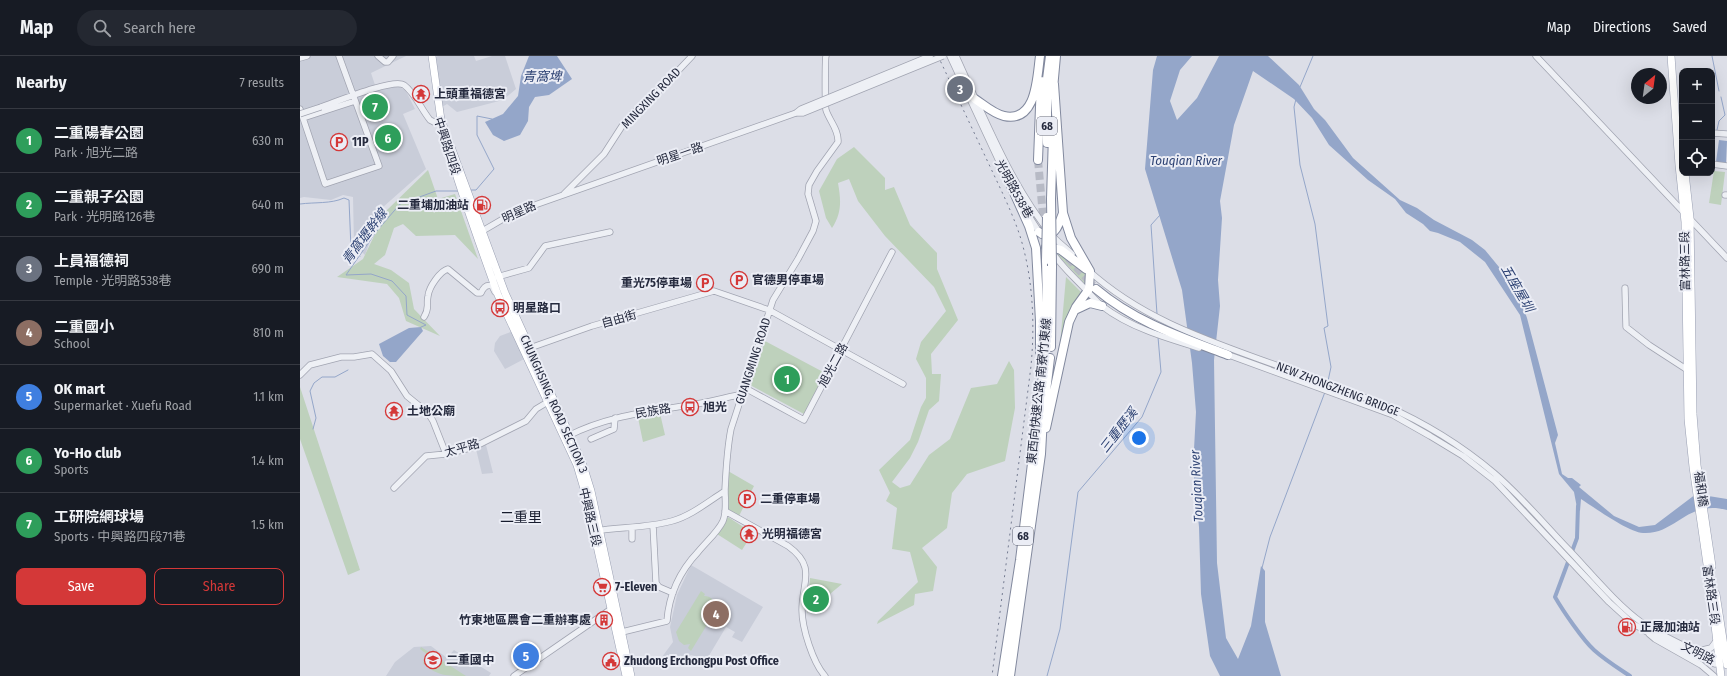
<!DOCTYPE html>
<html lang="en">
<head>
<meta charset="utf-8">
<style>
	body { margin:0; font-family:"Fira Sans Condensed","Noto Sans TC",sans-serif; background:#242831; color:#f1f3f6 }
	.controls { position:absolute; right:12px; top:12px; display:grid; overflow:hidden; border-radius:8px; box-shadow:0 4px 16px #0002 }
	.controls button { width:36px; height:36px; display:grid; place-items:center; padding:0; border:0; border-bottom:1px solid #363941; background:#171b24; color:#f1f3f6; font:20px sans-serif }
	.compass { position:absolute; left:1331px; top:12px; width:36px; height:36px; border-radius:50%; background:#171b24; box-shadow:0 4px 16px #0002; rotate:29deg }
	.you { position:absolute; left:839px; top:382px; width:14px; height:14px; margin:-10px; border:3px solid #fff; border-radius:50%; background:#1a73e8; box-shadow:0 0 0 6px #1a73e833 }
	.badge { display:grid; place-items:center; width:26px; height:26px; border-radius:50%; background:#d43838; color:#fff; font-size:13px; font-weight:700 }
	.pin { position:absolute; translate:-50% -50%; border:2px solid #fff; box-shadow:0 1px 4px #0006 }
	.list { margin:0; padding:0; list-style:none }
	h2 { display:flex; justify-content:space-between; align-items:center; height:52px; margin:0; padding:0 16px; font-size:17px }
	h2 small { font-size:13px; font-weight:400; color:#9ea1a6 }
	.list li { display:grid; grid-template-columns:26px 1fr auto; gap:12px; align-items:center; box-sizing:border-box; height:64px; padding:0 16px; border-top:1px solid #363941 }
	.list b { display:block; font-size:15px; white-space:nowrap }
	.list p { margin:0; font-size:13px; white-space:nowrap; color:#9ea1a6 }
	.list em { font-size:13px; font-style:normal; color:#9ea1a6 }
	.actions { display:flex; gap:8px; padding:12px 16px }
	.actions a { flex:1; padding:9px 0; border:1px solid #d43838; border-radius:8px; text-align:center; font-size:14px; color:#d43838 }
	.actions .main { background:#d43838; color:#fff }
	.icon { flex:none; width:22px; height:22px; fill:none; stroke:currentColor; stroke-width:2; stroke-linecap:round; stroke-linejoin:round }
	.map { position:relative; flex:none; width:1427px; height:620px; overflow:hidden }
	header { display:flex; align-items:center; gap:24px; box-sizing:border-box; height:56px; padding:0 20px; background:#171b24; border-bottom:1px solid #363941 }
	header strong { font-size:19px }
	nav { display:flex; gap:22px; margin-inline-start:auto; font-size:14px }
	.search { width:280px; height:36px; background:#242831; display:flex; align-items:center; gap:10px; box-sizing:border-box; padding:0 14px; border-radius:22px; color:#9ea1a6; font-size:15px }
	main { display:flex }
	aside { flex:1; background:#171b24 }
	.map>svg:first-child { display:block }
</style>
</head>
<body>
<header>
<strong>Map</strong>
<div class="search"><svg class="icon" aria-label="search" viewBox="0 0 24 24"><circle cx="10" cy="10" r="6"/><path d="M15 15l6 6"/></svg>Search here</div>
<nav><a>Map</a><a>Directions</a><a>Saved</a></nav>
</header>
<main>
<aside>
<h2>Nearby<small>7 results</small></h2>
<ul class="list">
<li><span class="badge" style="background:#2e9e5b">1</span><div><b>二重陽春公園</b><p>Park · 旭光二路</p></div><em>630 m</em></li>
<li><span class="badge" style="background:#2e9e5b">2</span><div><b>二重親子公園</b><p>Park · 光明路126巷</p></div><em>640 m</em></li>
<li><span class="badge" style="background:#6b7280">3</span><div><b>上員福德祠</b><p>Temple · 光明路538巷</p></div><em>690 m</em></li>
<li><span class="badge" style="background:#8d6e63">4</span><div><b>二重國小</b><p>School</p></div><em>810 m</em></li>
<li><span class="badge" style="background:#3f7fe0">5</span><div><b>OK mart</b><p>Supermarket · Xuefu Road</p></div><em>1.1 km</em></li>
<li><span class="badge" style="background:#2e9e5b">6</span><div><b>Yo-Ho club</b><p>Sports</p></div><em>1.4 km</em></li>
<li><span class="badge" style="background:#2e9e5b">7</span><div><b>工研院網球場</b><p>Sports · 中興路四段71巷</p></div><em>1.5 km</em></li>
</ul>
<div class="actions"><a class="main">Save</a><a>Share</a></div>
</aside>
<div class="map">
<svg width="1427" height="620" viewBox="0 0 1427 620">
	<rect width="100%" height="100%" fill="#dcdee7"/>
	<!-- built -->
	<path fill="#c9cdd9" d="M0,0H106L71,17L77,35L98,30L106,35L115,53L103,58L126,113L82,152L65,199L54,188L53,141L43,139L31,144L4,141L0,142Z
		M138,0H174L176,5L192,0H205L216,33L203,44L157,56L147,48L142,51L136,1Z
		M213,275L226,302L205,313L194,295L195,287L200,280Z
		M186,389L193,417L182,418L176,393Z
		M391,509L463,551L442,586L432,581L435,576L426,571L407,603L391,599L376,608L362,601L373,586L370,571L377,539Z
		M131,590L147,602L154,594L191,617L189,620H86L95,606L114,591Z"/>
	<!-- green -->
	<path fill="#bed1bc" d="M80,39L86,57L70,62L64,45Z
		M554,91L585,122V134L594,131L610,169L637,197V213L658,264L631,298L632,318H641L639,345L629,354L618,386L610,402L592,426L600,432L610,429L629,399L650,383L671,332L697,328L709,305L714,314L715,352L705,405L667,418L652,437L647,472L622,492L637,511L633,535L615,538L614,549L577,568L578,565L618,526L610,496L592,493L597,452L586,445L590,437L579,414L610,384L621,351L626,342V322L616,303L621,286L646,255L634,231L585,180L558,145L549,123L538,127C541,144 542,157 532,172L526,162L519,135L537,103Z
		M128,114L138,143L155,138L178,203L155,179L116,180L103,168L94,172L85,199L74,208L91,214L109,227L114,253L140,280L106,265L99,242L87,228L37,221L63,203L86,155Z
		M1414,115L1425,116L1421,149L1409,147Z
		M751,192L761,197L786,217V229Z
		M766,221L782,237L759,300Z
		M465,285L525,317L504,358L450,329Z
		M0,331L60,514L48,519L0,383Z
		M359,353L365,379L343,386L337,357Z
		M428,415L454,430L439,460L428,454Z
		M428,461L448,474L444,480L449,483L442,494L417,478Z
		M510,522L542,528L507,557Z
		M401,535L405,538L404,540C412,540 416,546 416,554L391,595L388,592L390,588L384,589L379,585L376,576Z
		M121,591L166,620C148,620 136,620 123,607L125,601L128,599L120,593Z"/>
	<!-- water -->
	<path fill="#94a6c9" d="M229,0H257L272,23L249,39L235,41L229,51L228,65L220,79L204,85L193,79L185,66L203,58L218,40L221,20Z
		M857,0H892L880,14L870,45L877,64L897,42L919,0H968L999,29L1014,53L1025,64L1053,102L1100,144L1117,152L1134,164L1172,184L1185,194L1199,211L1222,248L1227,262L1258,379L1255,387L1262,418L1268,422H1272L1281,429L1279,431L1314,460L1339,471L1355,469L1396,438L1427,443V454C1387,443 1376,479 1343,477C1328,476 1295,452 1281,443L1280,455L1277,452L1274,436L1259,418L1220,259L1185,206L1160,186L1138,177L1130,175L1123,168L1106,157L1095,143L1068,124L1029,89L1012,62L994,43L953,15L934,69L920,145L922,162L918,224L920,250L914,304L917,507L926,582L938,603L951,570L961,510L965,515V566L981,620H920L910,600L901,538L899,471L893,412L896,356L892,307L882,234L845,113L853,14Z
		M1419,84L1427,85L1426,107L1416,106Z
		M121,271L123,275L96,306H90L83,300L79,288L109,272Z"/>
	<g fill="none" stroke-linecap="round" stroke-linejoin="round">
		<!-- stream -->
		<path stroke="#94a6c9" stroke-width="1" d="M1412,0L1419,35
			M1000,31L1013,0
			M996,43L994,51L1000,109L1015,168L1028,270L1024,272L1031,311L1028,325
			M1417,74L1419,65L1425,59L1421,41
			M169,134H176L194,113L177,79V60L192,63
			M0,148C15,146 31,148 44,142L49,144L51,193L60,200
			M857,258L851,169L860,159
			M121,271L126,269L107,259L106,240L92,225L71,218L46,219L76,176L100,148L136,135H158
			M13,373L16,362L10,335L14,327L22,321H35L48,314
			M962,512L970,481L1025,336
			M747,620L760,573L778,436L842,361L861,316L858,281"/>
		<!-- canal -->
		<path stroke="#94a6c9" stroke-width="4" d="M1278,450L1277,482L1255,541C1263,555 1283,584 1294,594C1305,604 1318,612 1330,620"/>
		<!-- highway-tunnel -->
		<path stroke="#b7bac5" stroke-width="8" stroke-dasharray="8 4" stroke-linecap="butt" d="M738,104L744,171
			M768,202L793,229"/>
		<!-- minor casing -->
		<g stroke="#a1a4b1" stroke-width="7">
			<path id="minor" d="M78,0L85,6H88L93,0
				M650,0L712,133
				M656,0C683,59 710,127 750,177C756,185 765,191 772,198
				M1236,0L1427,202
				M0,2L7,0
				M21,51C36,46 93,22 104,29C115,37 121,53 130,64L134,66L141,64
				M0,53L25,128L79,110L39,0
				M3,62L55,45
				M1412,77L1427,78
				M1412,108L1427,110
				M264,138L304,98L324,67L332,58L355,39L392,0
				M1425,139H1427
				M725,154L741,179
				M179,177L215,156L496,57
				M752,196C762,211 775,222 787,235C792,240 797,246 802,250C829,271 866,282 899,292
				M788,214C837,259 898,281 959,303C1001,318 1043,333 1084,349C1123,366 1162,390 1194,417C1221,440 1244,468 1268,493C1289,515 1317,549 1341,566C1365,582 1391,593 1417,604L1419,607
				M197,221L229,212L245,190L310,176
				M1325,232L1326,271L1349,289L1386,313
				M124,261C130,252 126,249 128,240C129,231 140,215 148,213L177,237H181C183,232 186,228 192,230L195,236
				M227,293L292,270L414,235L469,254L603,328
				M926,298L1093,359L1130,380L1163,400L1195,425L1309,546L1332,567L1347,576L1356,579L1393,599L1415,608L1419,607
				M0,319L10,309L41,301H54L72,298L91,315L107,340L128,357L133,365L146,398
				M445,332L504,364L592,196
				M268,380C309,359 350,356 395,348C411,346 427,341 443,338
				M291,383L314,373L315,362
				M94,432L126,400L146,398L174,391L226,365L236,353L251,344
				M425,455L488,490C517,511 502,526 502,554C502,572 513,607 525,620
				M353,469L356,527L359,531L373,537
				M332,472V483
				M296,475C321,471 347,472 372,465C391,460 409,445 425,435
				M318,577L367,565C369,539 380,515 398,496C406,486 418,476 423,465C427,455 425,444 425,434C426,414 427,393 431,373L473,244L498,203L513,175L516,165L508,138L509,129L517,115L538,86C539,74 529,64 526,54C525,51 525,3 526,0
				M1349,578L1355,583L1401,609L1414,620
				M1398,595L1411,592L1417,584
				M214,620L314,551"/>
		</g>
		<!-- major casing -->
		<g stroke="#9aa0b3" stroke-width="8">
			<path id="major" d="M132,0L141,64L205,237L282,406L291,435L331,620
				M1371,0L1379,109L1385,166L1388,363L1393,411L1411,536L1421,620
				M152,105C166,150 182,195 198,239L277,409L285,436L326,620
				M1385,117L1390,162L1393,358L1397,409L1412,510
				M1416,538L1427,609"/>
		</g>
		<!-- highway casing -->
		<g stroke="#82899e" stroke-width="10">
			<path id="highway" d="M753,33L756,0
				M675,43C684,49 694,58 704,60C737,67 737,21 740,0
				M747,87V23L750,0
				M738,104L741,25
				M711,130L729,170L736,192L740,265V296
				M751,143L753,79
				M739,176L746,180C757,177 759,167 763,157
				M746,191L748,190L761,194L786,213
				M796,233C835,266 881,281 928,299
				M775,254L790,247L802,250
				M751,291L752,210
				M746,372L769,266L776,251L789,233L790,215L771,182L763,157L754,28
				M702,620L720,504L743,319L747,247L746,204
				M710,620L741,398L743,361L750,302"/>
		</g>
		<!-- minor -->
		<use href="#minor" stroke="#eef0f5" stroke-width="5.5"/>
		<!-- major -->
		<use href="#major" stroke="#fff" stroke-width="7"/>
		<!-- highway -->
		<use href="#highway" stroke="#fff" stroke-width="8"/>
		<!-- rail -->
		<path stroke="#747b91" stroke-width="1" stroke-dasharray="2 4" stroke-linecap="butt" d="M638,0C654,34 670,68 686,102C698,128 711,153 720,180C733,222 735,267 731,310L692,620"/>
		<!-- minor-bridge casing -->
		<g stroke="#a1a4b1" stroke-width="7" stroke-linecap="butt">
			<path id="minor-bridge" d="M496,57H503L643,0
				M496,57L501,53L630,0
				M0,58L21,51"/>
		</g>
		<!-- highway-bridge casing -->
		<g stroke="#82899e" stroke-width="10" stroke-linecap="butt">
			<path id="highway-bridge" d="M751,143L752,210
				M746,204L747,161"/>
		</g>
		<!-- minor-bridge -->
		<use href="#minor-bridge" stroke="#eef0f5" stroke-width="5.5"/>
		<!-- highway-bridge -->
		<use href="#highway-bridge" stroke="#fff" stroke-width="8"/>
	</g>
	<!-- icons -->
	<defs>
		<g id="temple-ring" transform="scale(0.9)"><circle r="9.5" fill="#ebedf5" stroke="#d43838" stroke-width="1.5"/><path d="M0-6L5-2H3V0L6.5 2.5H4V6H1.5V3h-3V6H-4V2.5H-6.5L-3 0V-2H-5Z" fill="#d43838"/></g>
		<g id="parking-ring" transform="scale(0.9)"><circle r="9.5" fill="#ebedf5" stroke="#d43838" stroke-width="1.5"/><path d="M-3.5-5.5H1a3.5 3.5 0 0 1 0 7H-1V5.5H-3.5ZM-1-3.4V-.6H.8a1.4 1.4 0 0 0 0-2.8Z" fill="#d43838"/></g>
		<g id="fuel-ring" transform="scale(0.9)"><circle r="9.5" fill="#ebedf5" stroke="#d43838" stroke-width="1.5"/><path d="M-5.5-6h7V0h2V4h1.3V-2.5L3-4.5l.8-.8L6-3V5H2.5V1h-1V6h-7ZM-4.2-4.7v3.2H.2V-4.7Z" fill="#d43838"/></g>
		<g id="bus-ring" transform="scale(0.9)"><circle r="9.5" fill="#ebedf5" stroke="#d43838" stroke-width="1.5"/><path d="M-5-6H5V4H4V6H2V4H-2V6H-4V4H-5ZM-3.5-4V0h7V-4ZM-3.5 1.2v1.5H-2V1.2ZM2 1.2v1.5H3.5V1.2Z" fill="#d43838"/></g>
		<g id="supermarket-ring" transform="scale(0.9)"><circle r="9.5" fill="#ebedf5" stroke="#d43838" stroke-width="1.5"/><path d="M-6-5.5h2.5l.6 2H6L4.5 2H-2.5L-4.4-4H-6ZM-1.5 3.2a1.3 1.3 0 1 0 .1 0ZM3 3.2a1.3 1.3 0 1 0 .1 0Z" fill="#d43838"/></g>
		<g id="building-ring" transform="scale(0.9)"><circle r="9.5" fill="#ebedf5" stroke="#d43838" stroke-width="1.5"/><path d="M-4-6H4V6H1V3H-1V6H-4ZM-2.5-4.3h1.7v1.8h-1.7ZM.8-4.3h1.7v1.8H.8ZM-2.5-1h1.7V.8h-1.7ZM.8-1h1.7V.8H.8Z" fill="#d43838"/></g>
		<g id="school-ring" transform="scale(0.9)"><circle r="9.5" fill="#ebedf5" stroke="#d43838" stroke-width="1.5"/><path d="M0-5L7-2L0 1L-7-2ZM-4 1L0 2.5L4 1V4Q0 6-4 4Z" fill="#d43838"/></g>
		<g id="civic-ring" transform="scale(0.9)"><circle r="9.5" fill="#ebedf5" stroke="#d43838" stroke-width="1.5"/><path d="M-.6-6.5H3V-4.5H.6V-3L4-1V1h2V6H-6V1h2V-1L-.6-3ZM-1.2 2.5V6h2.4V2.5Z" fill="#d43838"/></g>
	</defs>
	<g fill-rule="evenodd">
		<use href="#temple-ring" x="121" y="38"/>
		<use href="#parking-ring" x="39" y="86"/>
		<use href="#fuel-ring" x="182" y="149"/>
		<use href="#parking-ring" x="439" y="224"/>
		<use href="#parking-ring" x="405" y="227"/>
		<use href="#bus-ring" x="200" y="252"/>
		<use href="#bus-ring" x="390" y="351"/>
		<use href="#temple-ring" x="94" y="355"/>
		<use href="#parking-ring" x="447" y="443"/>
		<use href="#temple-ring" x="449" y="478"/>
		<use href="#supermarket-ring" x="302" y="531"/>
		<use href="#building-ring" x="304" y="564"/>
		<use href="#fuel-ring" x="1327" y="571"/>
		<use href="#school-ring" x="133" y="604"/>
		<use href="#civic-ring" x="311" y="605"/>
	</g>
	<g text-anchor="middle" stroke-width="4" stroke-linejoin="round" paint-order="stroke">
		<!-- shield labels -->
		<g fill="#ebedf5" stroke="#606475" stroke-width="1">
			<rect x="737" y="61" width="20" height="18" rx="3"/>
			<rect x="713" y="471" width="20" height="18" rx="3"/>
		</g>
		<g font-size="11" font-weight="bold" fill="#252a3e">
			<text x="747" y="74">68</text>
			<text x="723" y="484">68</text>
		</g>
		<!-- poi labels -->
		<g font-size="12" font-weight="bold" fill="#252a3e" stroke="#ebedf5" text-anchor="start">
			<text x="134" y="42">上頭重福德宮</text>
			<text x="52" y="90">11P</text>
			<text x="169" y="153" text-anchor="end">二重埔加油站</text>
			<text x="452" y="228">官德男停車場</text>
			<text x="392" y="231" text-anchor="end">重光75停車場</text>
			<text x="213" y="256">明星路口</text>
			<text x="403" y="355">旭光</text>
			<text x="107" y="359">土地公廟</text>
			<text x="460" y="447">二重停車場</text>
			<text x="462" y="482">光明福德宮</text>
			<text x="315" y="535">7-Eleven</text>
			<text x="291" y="568" text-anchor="end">竹東地區農會二重辦事處</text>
			<text x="1340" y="575">正晟加油站</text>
			<text x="146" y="608">二重國中</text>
			<text x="324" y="609">Zhudong Erchongpu Post Office</text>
		</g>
		<!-- street labels -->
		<g font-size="12" fill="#252a3e" stroke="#ebedf5">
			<text transform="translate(351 42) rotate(-46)" y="4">MINGXING ROAD</text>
			<text transform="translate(147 90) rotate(72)" y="4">中興路四段</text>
			<text transform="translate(380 98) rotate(-19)" y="4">明星一路</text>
			<text transform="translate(714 133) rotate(61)" y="4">光明路538巷</text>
			<text transform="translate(219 156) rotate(-24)" y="4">明星路</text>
			<text transform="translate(1385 205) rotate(-91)" y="4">富林路三段</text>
			<text transform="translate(319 263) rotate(-16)" y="4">自由街</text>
			<text transform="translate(453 305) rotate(-72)" y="4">GUANGMING ROAD</text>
			<text transform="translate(533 309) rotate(-62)" y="4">旭光二路</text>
			<text transform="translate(1038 333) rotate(21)" y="4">NEW ZHONGZHENG BRIDGE</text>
			<text transform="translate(739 335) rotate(-84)" y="4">東西向快速公路 南寮竹東線</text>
			<text transform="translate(254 348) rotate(66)" y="4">CHUNGHSING, ROAD SECTION 3</text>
			<text transform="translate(353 355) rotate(-10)" y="4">民族路</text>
			<text transform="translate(162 392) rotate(-16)" y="4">太平路</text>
			<text transform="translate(1401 433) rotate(82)" y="4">福和橋</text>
			<text transform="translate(290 461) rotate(77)" y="4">中興路三段</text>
			<text transform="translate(1411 539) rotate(82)" y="4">富林路三段</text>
			<text transform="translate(1398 597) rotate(27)" y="4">文明路</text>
		</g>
		<!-- water labels -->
		<g font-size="13" font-style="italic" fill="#2d4273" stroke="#ebedf5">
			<text x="242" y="25">青窩埤</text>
			<text x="886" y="109">Touqian River</text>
			<text transform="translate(64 180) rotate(-53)" y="5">青窩壢幹線</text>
			<text transform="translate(1218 232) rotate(60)" y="5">五座屋圳</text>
			<text transform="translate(818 374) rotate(-52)" y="5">三重歷溪</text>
			<text transform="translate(896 430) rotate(-93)" y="5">Touqian River</text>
		</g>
		<!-- quarter labels -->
		<g font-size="14" fill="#171c2e" stroke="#ebedf5">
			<text x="221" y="466">二重里</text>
		</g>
	</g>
</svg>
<div class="controls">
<button>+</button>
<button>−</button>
<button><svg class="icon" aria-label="locate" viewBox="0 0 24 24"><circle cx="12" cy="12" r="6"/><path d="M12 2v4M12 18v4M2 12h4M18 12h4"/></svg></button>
</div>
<svg class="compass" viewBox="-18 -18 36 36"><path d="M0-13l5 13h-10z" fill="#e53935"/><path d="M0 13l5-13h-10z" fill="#9ea1a6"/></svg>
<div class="you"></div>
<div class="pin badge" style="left:487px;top:323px;background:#2e9e5b">1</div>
<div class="pin badge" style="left:516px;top:543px;background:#2e9e5b">2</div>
<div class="pin badge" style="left:660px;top:33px;background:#6b7280">3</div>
<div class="pin badge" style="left:416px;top:558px;background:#8d6e63">4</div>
<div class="pin badge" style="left:226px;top:600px;background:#3f7fe0">5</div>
<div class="pin badge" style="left:88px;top:82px;background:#2e9e5b">6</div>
<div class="pin badge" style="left:75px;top:51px;background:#2e9e5b">7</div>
</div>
</main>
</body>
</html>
